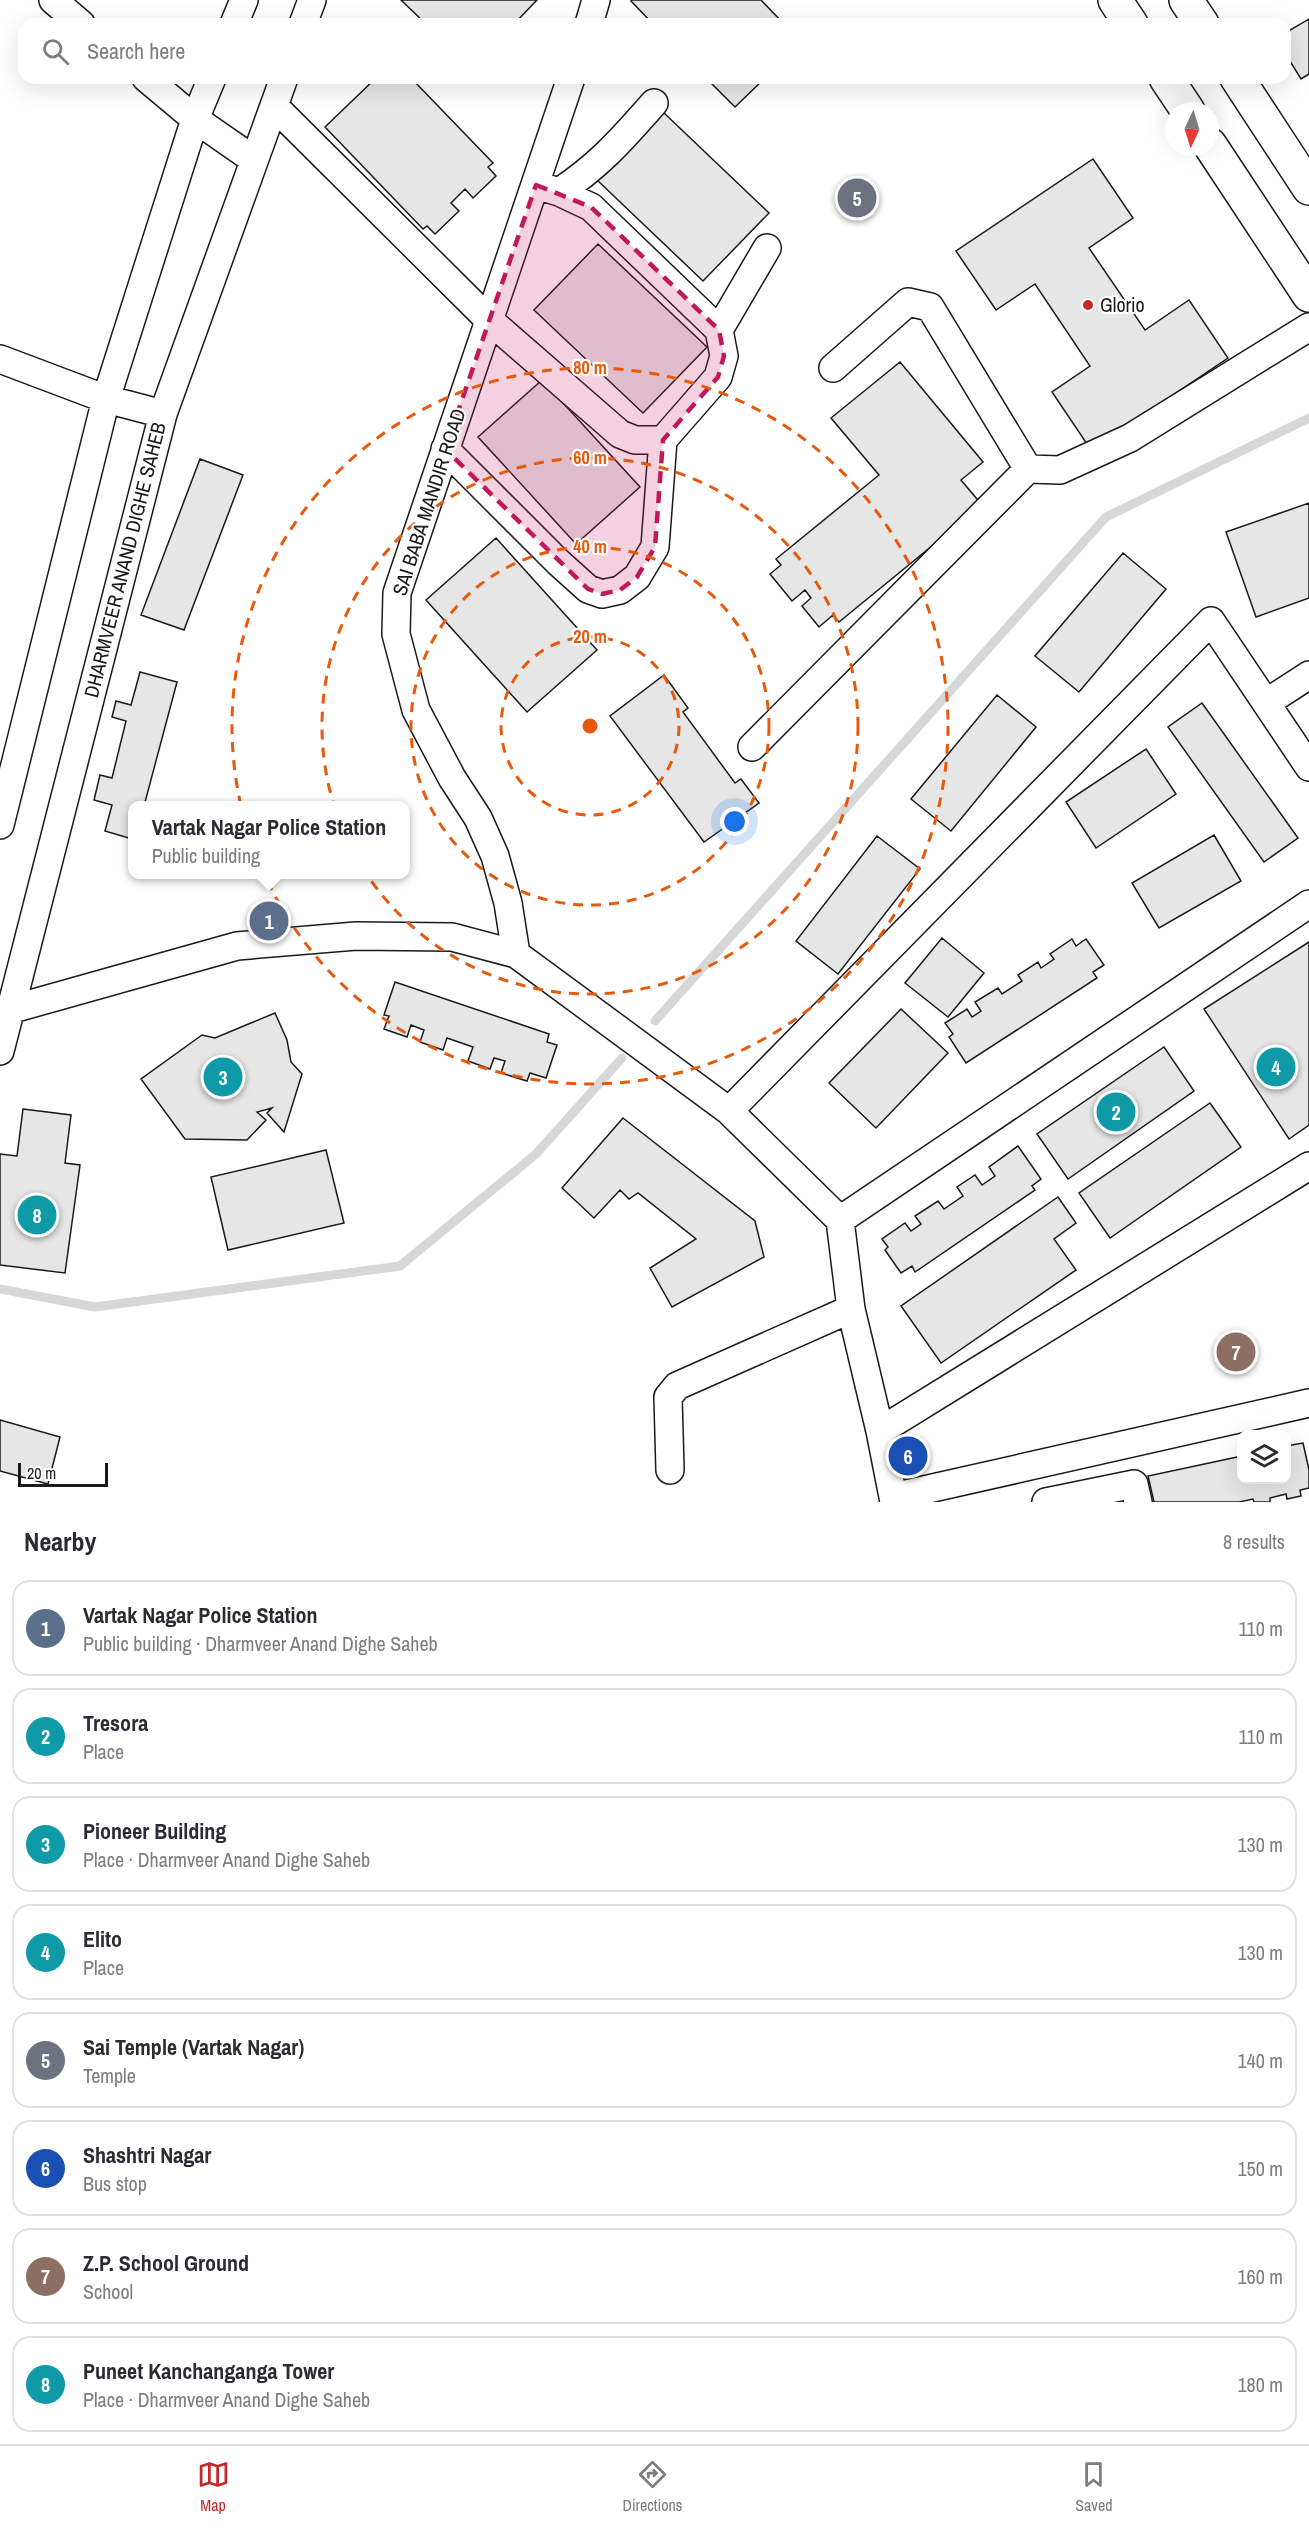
<!DOCTYPE html>
<html lang="en">
<head>
<meta charset="utf-8">
<style>
	body { margin:0; font-family:"Archivo Narrow",sans-serif; background:#f2f2f3; color:#2b2b33 }
	.controls { position:absolute; right:18px; bottom:18px; display:grid; overflow:hidden; border-radius:12px; box-shadow:0 6px 24px #0002 }
	.controls button { width:54px; height:54px; display:grid; place-items:center; padding:0; border:0; border-bottom:2px solid #e1e1e2; background:#fff; color:#2b2b33; font:30px sans-serif }
	.compass { position:absolute; left:1165px; top:102px; width:54px; height:54px; border-radius:50%; background:#fff; box-shadow:0 6px 24px #0002; rotate:184deg }
	.scale { position:absolute; left:18px; bottom:15px; width:90px; box-sizing:border-box; padding-left:6px; border:3px solid #1a1a1a; border-top:0; font-size:16px; line-height:21px; white-space:nowrap; color:#1a1a1a; -webkit-text-stroke:4px #fff; paint-order:stroke }
	.you { position:absolute; left:735px; top:822px; width:21px; height:21px; margin:-15px; border:4px solid #fff; border-radius:50%; background:#1a73e8; box-shadow:0 0 0 9px #1a73e833 }
	.badge { display:grid; place-items:center; width:39px; height:39px; border-radius:50%; background:#c62828; color:#fff; font-size:20px; font-weight:700 }
	.pin { position:absolute; translate:-50% -50%; border:3px solid #fff; box-shadow:0 2px 6px #0006 }
	.popup { position:absolute; left:128px; top:801px; width:282px; height:78px; box-sizing:border-box; display:grid; place-content:center; border-radius:12px; background:#fff; filter:drop-shadow(0 2px 4px #0005); font-size:20px; white-space:nowrap; color:#7c7c81 }
	.popup b { font-size:22px; color:#2b2b33 }
	.popup::after { content:''; position:absolute; left:50%; top:100%; margin-left:-12px; border:12px solid transparent; border-top-color:#fff }
	.list { margin:0; padding:0; list-style:none }
	h2 { display:flex; justify-content:space-between; align-items:center; height:78px; margin:0; padding:0 24px; font-size:26px }
	h2 small { font-size:20px; font-weight:400; color:#7c7c81 }
	.list li { display:grid; grid-template-columns:39px 1fr auto; gap:18px; align-items:center; box-sizing:border-box; height:96px; margin:0 12px 12px; padding:0 12px; border:2px solid #e1e1e2; border-radius:18px }
	.list b { display:block; font-size:22px; white-space:nowrap }
	.list p { margin:0; font-size:20px; white-space:nowrap; color:#7c7c81 }
	.list em { font-size:20px; font-style:normal; color:#7c7c81 }
	.icon { flex:none; width:33px; height:33px; fill:none; stroke:currentColor; stroke-width:2; stroke-linecap:round; stroke-linejoin:round }
	.map { position:relative; flex:none; width:1309px; height:1502px; overflow:hidden }
	.search { position:absolute; background:#fff; box-shadow:0 6px 24px #0002; left:18px; right:18px; top:18px; height:66px; display:flex; align-items:center; gap:15px; box-sizing:border-box; padding:0 21px; border-radius:18px; color:#7c7c81; font-size:22px }
	.sheet { height:942px; background:#fff }
	nav { display:flex; justify-content:space-around; align-items:center; box-sizing:border-box; height:84px; border-top:2px solid #e1e1e2; background:#fff; font-size:16px; color:#7c7c81 }
	nav a { display:grid; justify-items:center; gap:3px }
	nav .on { color:#c62828 }
	.map>svg:first-child { display:block }
</style>
</head>
<body>
<div class="map">
<svg width="1309" height="1502" viewBox="0 0 1309 1502">
	<rect width="100%" height="100%" fill="#fff"/>
	<g fill="none" stroke-linecap="round" stroke-linejoin="round">
		<!-- stream -->
		<path stroke="#d7d7d7" stroke-width="9" d="M655,1021L1106,517L1309,418
			M0,1289L95,1307L400,1266L536,1154L622,1058"/>
	</g>
	<!-- building -->
	<path fill="#e6e6e6" stroke="#1a1a1a" stroke-width="1.5" d="M401,0H537L514,24H426Z
		M632,0H761L784,24H653L631,1Z
		M1309,19V74L1301,79L1285,53V33Z
		M376,78H411L493,163L488,167L496,176L473,198L465,189L451,203L459,211L435,234L427,226L423,229L325,127Z
		M706,78H765L735,107Z
		M663,112L769,213L703,281L597,180Z
		M1093,159L1133,218L1089,248L1145,330L1189,300L1228,358L1091,450L1052,392L1090,366L1035,284L996,310L956,251Z
		M598,244L707,347L643,413L534,310Z
		M900,362L983,462L961,480L982,505L839,622L833,615L819,627L802,606L811,598L805,590L792,601L770,574L781,565L776,559L879,475L831,418Z
		M542,380L640,487L576,544L478,437Z
		M200,459L243,475L184,630L141,615Z
		M1309,503V598L1256,617L1226,532Z
		M496,538L597,650L527,712L426,600Z
		M1123,553L1166,589L1079,692L1035,656Z
		M140,672L177,682L144,806H132V839L105,831L112,805L94,800L100,775L112,778L126,721L112,717L116,701L131,705Z
		M664,675L688,708L683,712L735,783L741,779L759,803L704,842L610,716Z
		M997,695L1036,727L951,831L911,799Z
		M1202,703L1298,838L1264,862L1168,727Z
		M1146,749L1176,794L1096,848L1066,802Z
		M1214,835L1241,881L1159,928L1132,883Z
		M877,836L920,869L838,974L796,941Z
		M942,938L984,973L948,1017L905,983Z
		M1072,939L1076,946L1086,939L1104,965L1093,972L1097,978L966,1063L949,1037L953,1034L945,1023L967,1009L972,1017L981,1011L975,1002L998,988L1002,994L1022,981L1018,975L1038,962L1041,968L1054,959L1050,954Z
		M1309,942V1125L1289,1139L1204,1009Z
		M395,982L549,1034L547,1042L557,1045L546,1078L530,1073L527,1081L501,1073L505,1061L494,1058L490,1069L468,1061L473,1047L447,1038L443,1050L420,1042L424,1030L411,1025L407,1037L384,1029L389,1016L384,1015Z
		M901,1009L948,1053L876,1128L829,1083Z
		M275,1013L287,1040L291,1062L302,1074L284,1132L267,1113L272,1108L257,1112L266,1120L247,1140L185,1139L141,1079L202,1035L215,1038Z
		M1164,1047L1194,1091L1068,1179L1037,1134Z
		M1210,1103L1241,1147L1110,1238L1079,1193Z
		M23,1109L71,1115L65,1163L80,1165L65,1273L0,1265V1154L17,1156Z
		M623,1118L755,1221L764,1257L672,1307L650,1268L696,1239L638,1193L629,1199L620,1190L594,1218L562,1188Z
		M1018,1146L1041,1179L1032,1186L1035,1190L915,1272L912,1266L901,1273L885,1250L888,1247L882,1239L905,1223L911,1231L921,1224L915,1216L938,1201L944,1209L963,1196L957,1187L975,1175L982,1185L995,1176L989,1167Z
		M326,1150L344,1223L228,1250L211,1177Z
		M1058,1197L1076,1223L1054,1239L1076,1270L941,1363L901,1306Z
		M0,1420L60,1437L48,1484L0,1471Z
		M1303,1443L1309,1470V1488L1300,1490L1301,1496L1287,1499L1286,1494L1270,1498V1502H1254L1253,1499L1239,1502H1154L1148,1476L1242,1456V1480H1286V1446Z"/>
	<g fill="none" stroke-linecap="round" stroke-linejoin="round">
		<!-- street casing -->
		<g stroke="#1a1a1a" stroke-width="30">
			<path id="street" d="M53,0L81,24
				M234,24L244,0
				M303,24L312,0
				M589,24L596,0
				M146,78L195,119L254,160
				M274,106L488,319L620,434L635,440H663L718,377L724,356L719,330L591,207L559,192L536,185
				M559,192C600,165 622,139 654,103
				M719,330L767,248
				M0,359L106,399L163,414
				M833,368L908,302L930,307L1028,469
				M445,449L558,562L588,589L602,594L620,590L637,577L655,547L663,440
				M1266,703L1309,675
				M752,747L1028,469L1060,470L1130,438L1309,327
				M0,825L106,399L195,119L212,78
				M516,954L508,903L495,856L478,818L452,778L416,710L396,634L397,593L571,78
				M0,1011L9,1010L237,946L356,936L452,937L516,954L729,1111
				M0,1051L163,414L284,78
				M840,1220L1309,904
				M880,1431L1309,1166
				M670,1470L668,1397L677,1386L851,1309
				M893,1497L1309,1403
				M894,1502L880,1431L851,1309L840,1220L729,1111L1211,621L1309,767
				M1046,1502L1134,1484L1138,1502"/>
		</g>
		<!-- secondary casing -->
		<g stroke="#1a1a1a" stroke-width="36">
			<path id="secondary" d="M1115,0L1131,24
				M1186,0L1202,24
				M1166,78L1188,111
				M1237,78L1309,188
				M1210,145L1309,295"/>
		</g>
		<!-- street -->
		<use href="#street" stroke="#fff" stroke-width="27"/>
		<!-- secondary -->
		<use href="#secondary" stroke="#fff" stroke-width="33"/>
	</g>
	<!-- marked area -->
	<path fill="#c2185b" fill-opacity="0.2" stroke="#c2185b" stroke-width="4.5" stroke-dasharray="12 8" stroke-linejoin="round" d="M536,185L591,207L719,330L724,356L718,377L663,440L655,547L637,577L620,590L602,594L588,589L445,449Z"/>
	<!-- distance rings -->
	<g fill="none" stroke="#e8590c" stroke-width="3" stroke-dasharray="10 8">
		<circle cx="590" cy="726" r="89"/>
		<circle cx="590" cy="726" r="179"/>
		<circle cx="590" cy="726" r="268"/>
		<circle cx="590" cy="726" r="358"/>
	</g>
	<!-- markers -->
	<circle fill="#c62828" stroke="#fff" stroke-width="2" cx="1088" cy="305" r="6"/>
	<g text-anchor="middle" stroke-width="4.5" stroke-linejoin="round" paint-order="stroke">
		<!-- poi labels -->
		<g font-size="20" fill="#1a1a1a" stroke="#fff" text-anchor="start">
			<text x="1100" y="312">Glorio</text>
		</g>
		<!-- street labels -->
		<g font-size="20" fill="#1a1a1a" stroke="#fff">
			<text transform="translate(429 502) rotate(-72)" y="7">SAI BABA MANDIR ROAD</text>
			<text transform="translate(125 560) rotate(-76)" y="7">DHARMVEER ANAND DIGHE SAHEB</text>
		</g>
	</g>
	<circle cx="590" cy="726" r="9" fill="#e8590c" stroke="#fff" stroke-width="3"/>
	<g font-size="18" text-anchor="middle" font-weight="bold" fill="#e8590c" stroke="#fff" stroke-width="4.5" stroke-linejoin="round" paint-order="stroke">
		<text x="590" y="374">80 m</text>
		<text x="590" y="464">60 m</text>
		<text x="590" y="553">40 m</text>
		<text x="590" y="643">20 m</text>
	</g>
</svg>
<div class="controls">
<button><svg class="icon" aria-label="layers" viewBox="0 0 24 24"><path d="M12 4l9 5-9 5-9-5zM3 14l9 5 9-5"/></svg></button>
</div>
<svg class="compass" viewBox="-18 -18 36 36"><path d="M0-13l5 13h-10z" fill="#e53935"/><path d="M0 13l5-13h-10z" fill="#7c7c81"/></svg>
<div class="scale">20 m</div>
<div class="you"></div>
<div class="pin badge" style="left:269px;top:921px;background:#5c6f8a">1</div>
<div class="popup"><b>Vartak Nagar Police Station</b>Public building</div>
<div class="pin badge" style="left:1116px;top:1112px;background:#0f9aa8">2</div>
<div class="pin badge" style="left:223px;top:1077px;background:#0f9aa8">3</div>
<div class="pin badge" style="left:1276px;top:1067px;background:#0f9aa8">4</div>
<div class="pin badge" style="left:857px;top:198px;background:#6b7280">5</div>
<div class="pin badge" style="left:908px;top:1456px;background:#1a4fb4">6</div>
<div class="pin badge" style="left:1236px;top:1352px;background:#8d6e63">7</div>
<div class="pin badge" style="left:37px;top:1215px;background:#0f9aa8">8</div>
<div class="search"><svg class="icon" aria-label="search" viewBox="0 0 24 24"><circle cx="10" cy="10" r="6"/><path d="M15 15l6 6"/></svg>Search here</div>
</div>
<section class="sheet">
<h2>Nearby<small>8 results</small></h2>
<ul class="list">
<li><span class="badge" style="background:#5c6f8a">1</span><div><b>Vartak Nagar Police Station</b><p>Public building · Dharmveer Anand Dighe Saheb</p></div><em>110 m</em></li>
<li><span class="badge" style="background:#0f9aa8">2</span><div><b>Tresora</b><p>Place</p></div><em>110 m</em></li>
<li><span class="badge" style="background:#0f9aa8">3</span><div><b>Pioneer Building</b><p>Place · Dharmveer Anand Dighe Saheb</p></div><em>130 m</em></li>
<li><span class="badge" style="background:#0f9aa8">4</span><div><b>Elito</b><p>Place</p></div><em>130 m</em></li>
<li><span class="badge" style="background:#6b7280">5</span><div><b>Sai Temple (Vartak Nagar)</b><p>Temple</p></div><em>140 m</em></li>
<li><span class="badge" style="background:#1a4fb4">6</span><div><b>Shashtri Nagar</b><p>Bus stop</p></div><em>150 m</em></li>
<li><span class="badge" style="background:#8d6e63">7</span><div><b>Z.P. School Ground</b><p>School</p></div><em>160 m</em></li>
<li><span class="badge" style="background:#0f9aa8">8</span><div><b>Puneet Kanchanganga Tower</b><p>Place · Dharmveer Anand Dighe Saheb</p></div><em>180 m</em></li>
</ul>
</section>
<nav>
<a class="on"><svg class="icon" aria-label="map" viewBox="0 0 24 24"><path d="M3 6l6-2 6 2 6-2v14l-6 2-6-2-6 2zM9 4v14M15 6v14"/></svg>Map</a>
<a><svg class="icon" aria-label="directions" viewBox="0 0 24 24"><path d="M12 3l9 9-9 9-9-9zM9 14v-3h6M13 9l2 2-2 2"/></svg>Directions</a>
<a><svg class="icon" aria-label="saved" viewBox="0 0 24 24"><path d="M7 4h10v16l-5-4-5 4z"/></svg>Saved</a>
</nav>
</body>
</html>
